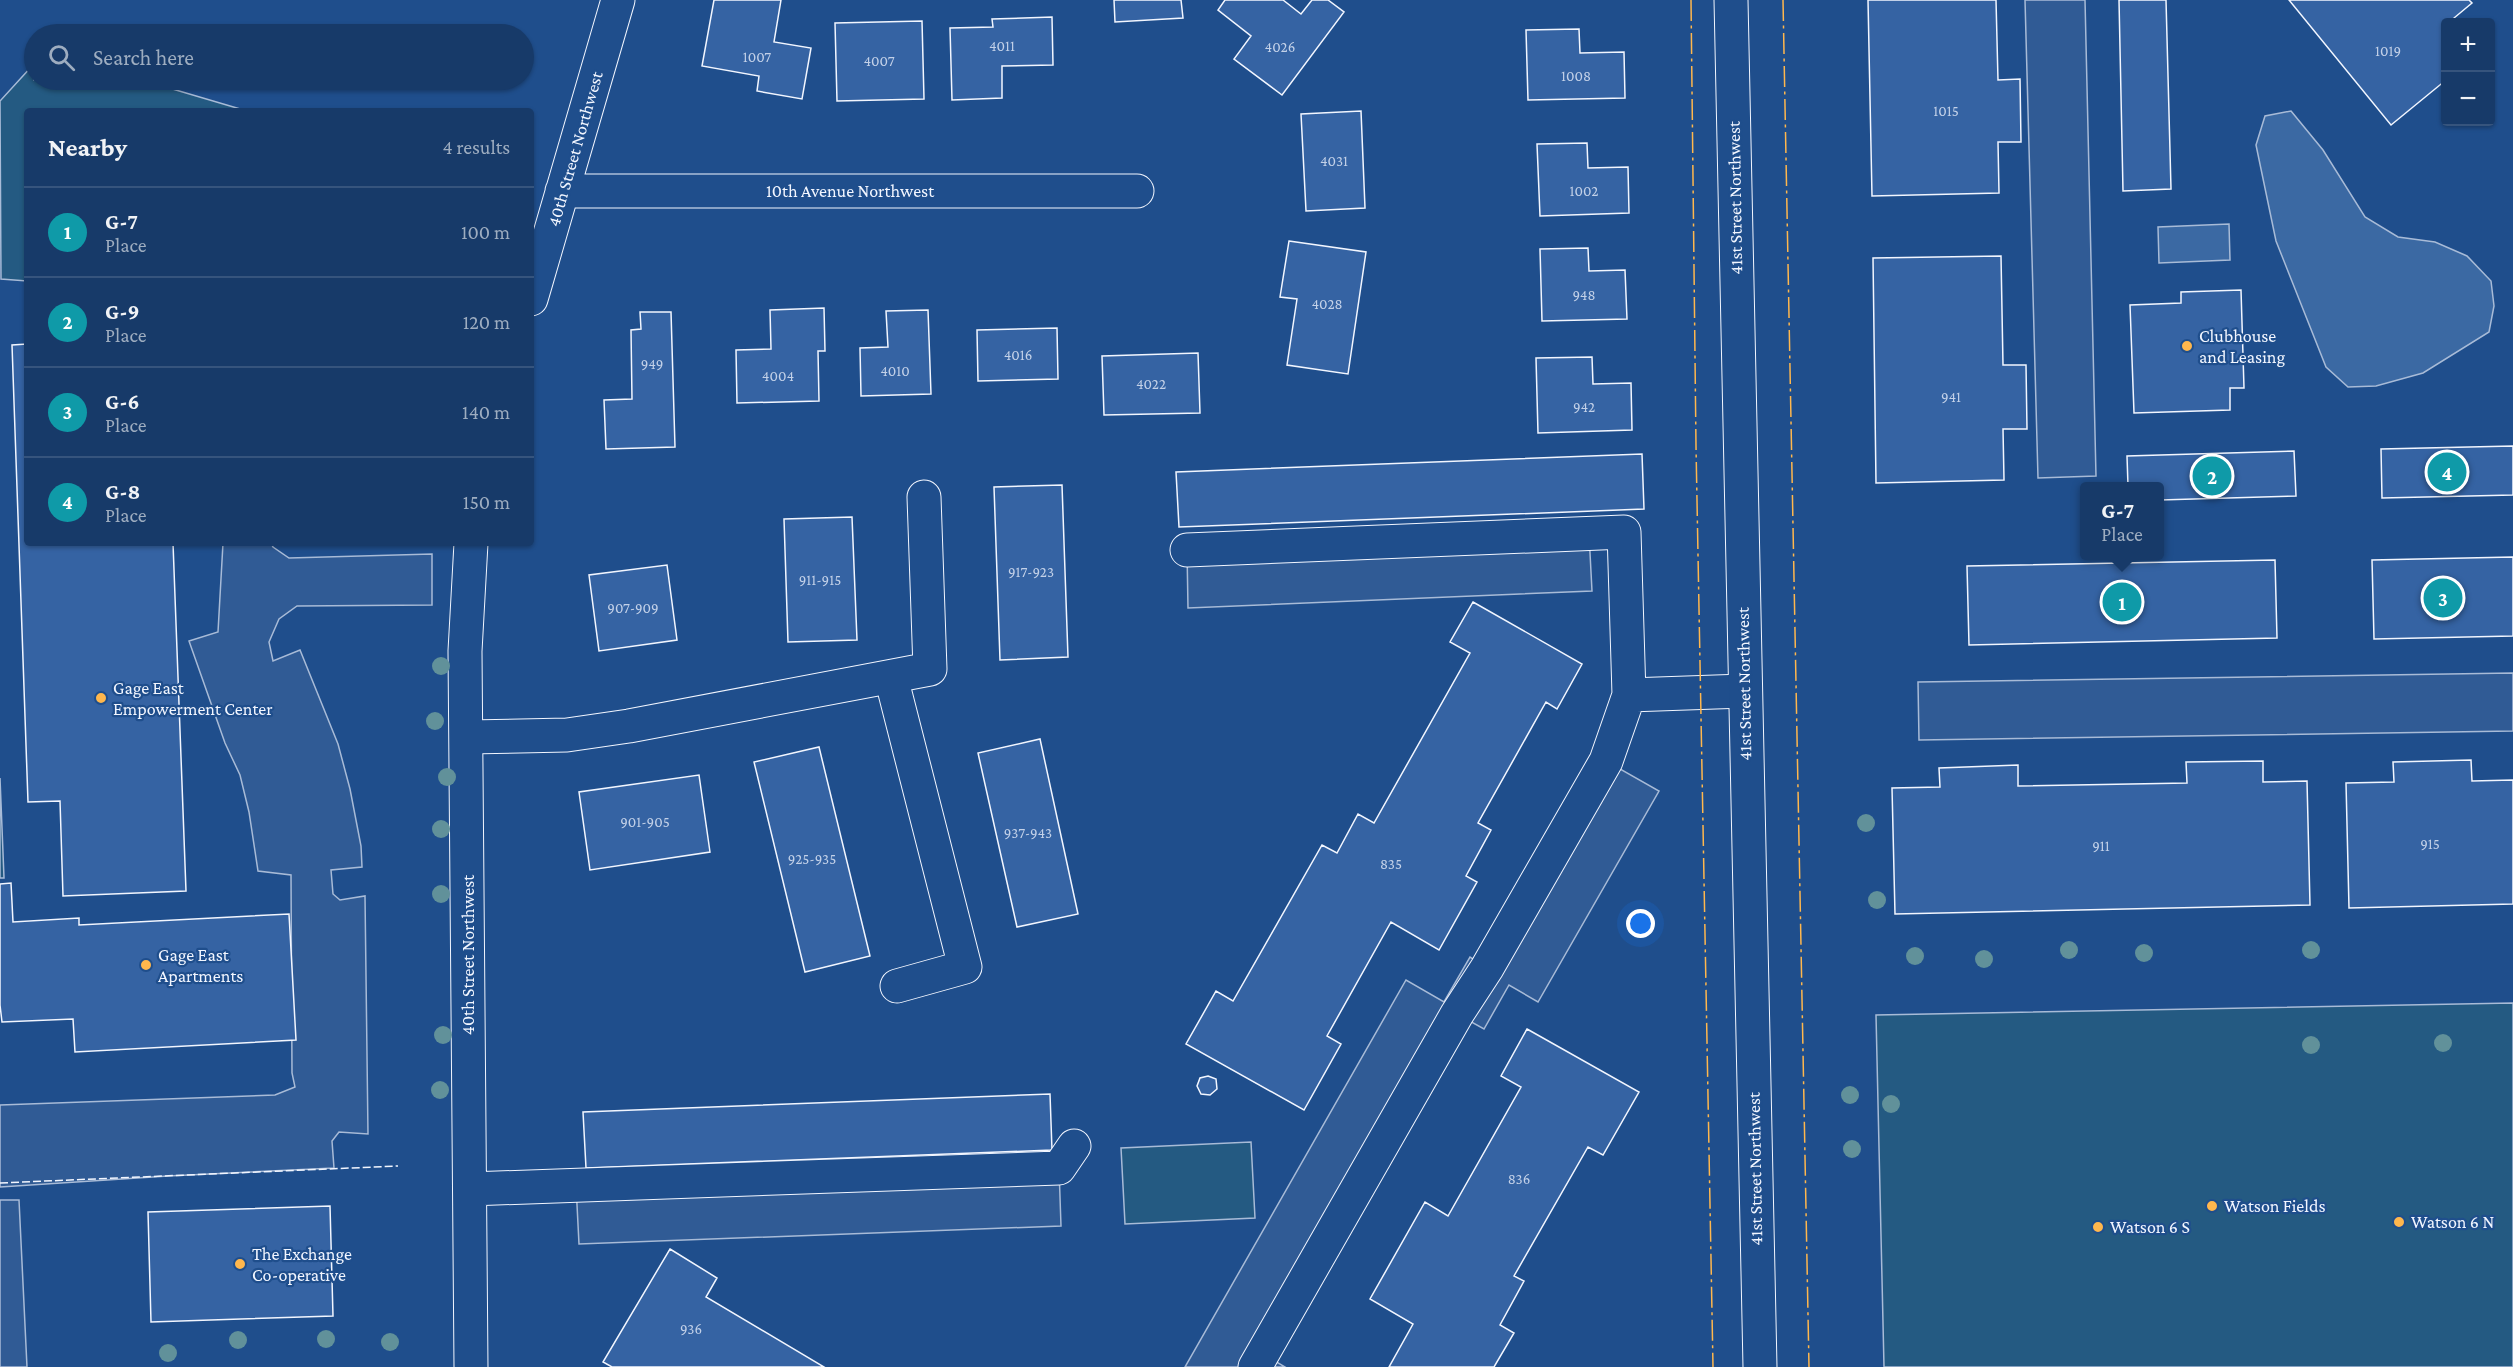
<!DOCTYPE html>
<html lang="en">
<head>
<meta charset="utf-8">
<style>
	body { margin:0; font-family:"Crimson Pro",serif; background:#244571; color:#f1f3f6 }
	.controls { position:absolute; right:18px; top:18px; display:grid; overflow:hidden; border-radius:6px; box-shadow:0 2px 4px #0004 }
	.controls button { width:54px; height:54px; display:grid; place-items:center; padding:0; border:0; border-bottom:2px solid #36547d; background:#173a69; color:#f1f3f6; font:30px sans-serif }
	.you { position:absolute; left:1641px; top:924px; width:21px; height:21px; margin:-15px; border:4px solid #fff; border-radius:50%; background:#1a73e8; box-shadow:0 0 0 9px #1a73e833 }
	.badge { display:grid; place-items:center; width:39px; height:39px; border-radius:50%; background:#90b9f0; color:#fff; font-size:20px; font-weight:700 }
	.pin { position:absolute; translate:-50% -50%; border:3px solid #fff; box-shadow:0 2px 6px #0006 }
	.popup { position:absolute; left:2080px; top:482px; width:84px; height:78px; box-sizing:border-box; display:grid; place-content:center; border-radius:6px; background:#173a69; filter:drop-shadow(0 2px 4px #0005); font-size:20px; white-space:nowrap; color:#9eadc0 }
	.popup b { font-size:22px; color:#f1f3f6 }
	.popup::after { content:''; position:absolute; left:50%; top:100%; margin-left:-12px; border:12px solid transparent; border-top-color:#173a69 }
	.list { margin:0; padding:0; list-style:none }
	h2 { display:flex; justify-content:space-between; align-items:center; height:78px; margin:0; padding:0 24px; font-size:26px }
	h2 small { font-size:20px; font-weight:400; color:#9eadc0 }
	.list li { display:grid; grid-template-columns:39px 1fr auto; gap:18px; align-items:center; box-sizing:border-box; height:90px; padding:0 24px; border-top:2px solid #36547d }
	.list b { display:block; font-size:22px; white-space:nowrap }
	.list p { margin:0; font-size:20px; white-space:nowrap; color:#9eadc0 }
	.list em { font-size:20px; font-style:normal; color:#9eadc0 }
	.icon { flex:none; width:33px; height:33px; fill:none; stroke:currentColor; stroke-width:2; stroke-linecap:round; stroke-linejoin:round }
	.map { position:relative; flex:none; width:2513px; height:1367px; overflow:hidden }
	.search { position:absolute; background:#173a69; box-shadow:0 2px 4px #0004; left:24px; top:24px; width:510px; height:66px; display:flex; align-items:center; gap:15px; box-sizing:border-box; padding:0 21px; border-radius:33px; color:#9eadc0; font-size:22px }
	.panel { position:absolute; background:#173a69; box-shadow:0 2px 4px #0004; left:24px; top:108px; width:510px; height:438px; border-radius:6px }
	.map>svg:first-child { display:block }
</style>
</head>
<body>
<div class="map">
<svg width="2513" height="1367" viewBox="0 0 2513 1367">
	<rect width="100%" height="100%" fill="#1f4e8c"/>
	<!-- green -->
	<path fill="#245a82" stroke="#a8bbd7" stroke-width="1.5" d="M32,66H34V80H142L247,111H27V281L1,279L0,101Z
		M0,778L4,878H0Z
		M2513,1003V1367H1884L1876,1015Z
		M1251,1142L1255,1218L1125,1224L1121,1148Z"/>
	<!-- parking -->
	<path fill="#305b95" stroke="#a8bbd7" stroke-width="1.5" d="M2025,0H2085L2096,476L2038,478Z
		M1589,534L1592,591L1188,608L1187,550Z
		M223,543H271L273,547L289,558L432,554V605L297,606L279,619L269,642L273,661L300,650L338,744L350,789L361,846L362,867L331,870L333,894L340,900L365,896L368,1134L339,1132L332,1141L334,1168L168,1176L0,1187V1105L275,1095L295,1087L292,1073L291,875L258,871L249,812L240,775L225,743L189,641L218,632Z
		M2513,673V731L1919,740L1918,682Z
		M1606,761L1659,791L1538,1002L1509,985L1484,1029L1457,1014L1263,1354L1285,1367H1185L1406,980L1444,1002L1470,957L1487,968Z
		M1059,1168L1061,1226L579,1244L576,1185Z
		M0,1200H19L27,1367H0Z"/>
	<!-- water -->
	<path fill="#3b69a3" stroke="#a8bbd7" stroke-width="1.5" d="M2291,111L2323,150L2365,217L2398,237L2435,242L2467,256L2491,281L2494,306L2489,332L2423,373L2376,386L2348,387L2326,367L2276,241L2256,145L2265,116Z
		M2229,224L2230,260L2159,263L2158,227Z"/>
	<!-- building -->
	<path fill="#3563a3" stroke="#f2f6ff" stroke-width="1.5" d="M714,0H781L774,42L811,48L802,99L757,91L759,76L702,66Z
		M1114,0H1181L1183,18L1115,22Z
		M1225,0H1283L1301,14L1312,0H1328L1344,12L1282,95L1234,59L1251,36L1218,10Z
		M1868,0H1996L1998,80L2020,79L2021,142H1998L1999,193L1872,196Z
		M2119,0H2166L2171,189L2123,191Z
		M2289,0H2469L2472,3L2454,18L2457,22H2446V80L2391,125Z
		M1052,17L1053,65L1002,66V98L952,100L950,28L993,27L992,19Z
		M922,21L924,99L837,101L835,23Z
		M1579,29L1580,53L1624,52L1625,98L1528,100L1526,30Z
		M1361,111L1365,208L1306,211L1301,114Z
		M1587,143L1588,168L1628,167L1629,213L1540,216L1537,144Z
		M1289,241L1366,252L1348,374L1287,365L1297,299L1280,297Z
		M1588,248L1589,271L1625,270L1627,319L1542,321L1540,249Z
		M2001,256L2003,365H2026L2027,429H2003L2004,480L1876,483L1873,258Z
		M2241,290L2244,388H2230V410L2134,413L2130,305L2181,303V292Z
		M824,308L825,351H818L819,401L737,403L736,350L771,349L770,310Z
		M928,310L931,394L861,396L860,348L888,347L886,311Z
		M640,312H671L675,447L606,449L604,400L632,399L631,330L641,329Z
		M1057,328L1058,379L978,381L977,330Z
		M27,344V543H173L186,891L63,896L60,801L28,802L12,345Z
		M1198,353L1200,413L1104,415L1102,356Z
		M1592,357L1593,384L1631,383L1632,430L1538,433L1536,358Z
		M2513,446V495L2382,498L2381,449Z
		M2294,451L2296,496L2160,500V486H2128L2127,456Z
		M1642,454L1644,509L1179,527L1176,472Z
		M1062,485L1068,657L1000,660L994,487Z
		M852,517L857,640L788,642L784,519Z
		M2513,557V636L2374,639L2372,560Z
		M2275,560L2277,638L1969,645L1967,566Z
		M667,565L677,640L599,651L589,575Z
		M1473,602L1582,664L1557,709L1546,702L1478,823L1491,830L1466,876L1477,882L1439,950L1391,922L1327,1036L1341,1044L1304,1110L1186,1044L1216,991L1233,1001L1322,845L1337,853L1358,814L1374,823L1470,653L1450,642Z
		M1040,739L1078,914L1017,927L978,753Z
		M819,747L870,956L805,972L754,762Z
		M2471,760L2472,781L2513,780V904L2349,908L2346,783L2394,782L2393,762Z
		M2263,761V782L2307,781L2310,905L1895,914L1892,788L1940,787L1939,768L2018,765V786L2187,783L2186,762Z
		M699,775L710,852L590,870L579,792Z
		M11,883L13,922L79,918V925L289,914L296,1040L75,1052L73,1019L2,1022L0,1005V884Z
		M1527,1029L1639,1092L1603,1155L1588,1147L1514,1276L1524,1281L1500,1325L1514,1333L1494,1367H1389L1413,1324L1370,1299L1425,1202L1448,1216L1521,1087L1501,1076Z
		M1208,1076L1216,1079L1217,1089L1210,1095L1201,1094L1197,1086L1200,1078Z
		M1050,1094L1052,1150L586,1168L583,1112Z
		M330,1206L333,1316L151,1322L148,1212Z
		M670,1249L717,1278L706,1297L824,1367H612L603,1362Z"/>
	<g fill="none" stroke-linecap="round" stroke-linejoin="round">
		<!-- minor casing -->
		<g stroke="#f2f6ff" stroke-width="35">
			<path id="minor" d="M562,191H1137
				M531,299L618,0
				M1187,550L1624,532L1629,695L1606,761L1487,968L1457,1014L1255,1367
				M891,677L965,967L897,986
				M1629,695L1744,691
				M467,737L567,735L629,726L930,669L924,497
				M470,1189L1059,1168L1074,1146
				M471,1367L465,651L471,543"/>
		</g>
		<!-- secondary casing -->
		<g stroke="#f2f6ff" stroke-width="35">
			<path id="secondary" d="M1731,0L1760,1367"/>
		</g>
		<!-- minor -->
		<use href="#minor" stroke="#1f4e8c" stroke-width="33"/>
		<!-- secondary -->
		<use href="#secondary" stroke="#1f4e8c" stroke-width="33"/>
		<!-- fence -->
		<path stroke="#f2f6ff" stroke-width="1.5" stroke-dasharray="8 3" stroke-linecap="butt" d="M0,1183L398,1166"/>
		<!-- power -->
		<path stroke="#ffb74d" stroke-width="1.5" stroke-dasharray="21 4.5 3 4.5" stroke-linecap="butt" d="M1691,0L1696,446L1713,1367
			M1783,0L1809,1367"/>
	</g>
	<!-- trees -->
	<g fill="#61919a">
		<circle cx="441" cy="666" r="9"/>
		<circle cx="435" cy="721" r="9"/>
		<circle cx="447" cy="777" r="9"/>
		<circle cx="1866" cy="823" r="9"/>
		<circle cx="441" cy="829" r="9"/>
		<circle cx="441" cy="894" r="9"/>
		<circle cx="1877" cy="900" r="9"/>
		<circle cx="2069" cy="950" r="9"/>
		<circle cx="2311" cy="950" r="9"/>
		<circle cx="2144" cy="953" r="9"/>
		<circle cx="1915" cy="956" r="9"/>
		<circle cx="1984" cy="959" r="9"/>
		<circle cx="443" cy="1035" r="9"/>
		<circle cx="2443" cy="1043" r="9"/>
		<circle cx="2311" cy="1045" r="9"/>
		<circle cx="440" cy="1090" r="9"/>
		<circle cx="1850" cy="1095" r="9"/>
		<circle cx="1891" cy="1104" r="9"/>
		<circle cx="1852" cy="1149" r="9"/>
		<circle cx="326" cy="1339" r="9"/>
		<circle cx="238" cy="1340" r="9"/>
		<circle cx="390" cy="1342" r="9"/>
		<circle cx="168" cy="1353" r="9"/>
	</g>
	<!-- markers -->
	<g fill="#ffb74d" stroke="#1f4e8c" stroke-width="2">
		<circle cx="2187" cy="346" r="6"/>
		<circle cx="101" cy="698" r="6"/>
		<circle cx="146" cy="965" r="6"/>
		<circle cx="2212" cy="1206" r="6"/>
		<circle cx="2399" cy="1222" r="6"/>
		<circle cx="2098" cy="1227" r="6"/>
		<circle cx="240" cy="1264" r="6"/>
	</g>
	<g text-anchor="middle" stroke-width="4.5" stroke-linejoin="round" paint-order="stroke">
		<!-- number labels -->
		<g font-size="15" fill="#c3d1e8">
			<text x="1002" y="51">4011</text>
			<text x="1280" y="52">4026</text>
			<text x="2388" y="56">1019</text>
			<text x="757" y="62">1007</text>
			<text x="879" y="66">4007</text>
			<text x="1576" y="81">1008</text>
			<text x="1946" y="116">1015</text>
			<text x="1334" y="166">4031</text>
			<text x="1584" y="196">1002</text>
			<text x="1584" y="300">948</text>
			<text x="1327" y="309">4028</text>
			<text x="1018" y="360">4016</text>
			<text x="652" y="369">949</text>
			<text x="895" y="376">4010</text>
			<text x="778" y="381">4004</text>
			<text x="1151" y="389">4022</text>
			<text x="1951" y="402">941</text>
			<text x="1584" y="412">942</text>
			<text x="1031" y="577">917-923</text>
			<text x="820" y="585">911-915</text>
			<text x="633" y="613">907-909</text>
			<text x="645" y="827">901-905</text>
			<text x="1028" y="838">937-943</text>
			<text x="2430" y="849">915</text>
			<text x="2101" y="851">911</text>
			<text x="812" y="864">925-935</text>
			<text x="1391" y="869">835</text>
			<text x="1519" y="1184">836</text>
			<text x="691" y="1334">936</text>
		</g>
		<!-- street labels -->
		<g font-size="18" fill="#f2f6ff" stroke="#1f4e8c">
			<text transform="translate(575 149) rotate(-74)" y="6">40th Street Northwest</text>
			<text x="850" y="197">10th Avenue Northwest</text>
			<text transform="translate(1735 198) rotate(-91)" y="6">41st Street Northwest</text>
			<text transform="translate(1744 684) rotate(-91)" y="6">41st Street Northwest</text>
			<text transform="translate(468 955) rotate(-90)" y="6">40th Street Northwest</text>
			<text transform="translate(1755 1169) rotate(-91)" y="6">41st Street Northwest</text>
		</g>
		<!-- poi labels -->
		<g font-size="18" fill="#f2f6ff" stroke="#1f4e8c" text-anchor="start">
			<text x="2199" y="342">Clubhouse<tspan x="2199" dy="21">and Leasing</tspan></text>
			<text x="113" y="694">Gage East<tspan x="113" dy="21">Empowerment Center</tspan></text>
			<text x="158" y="961">Gage East<tspan x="158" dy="21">Apartments</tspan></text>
			<text x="2224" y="1212">Watson Fields</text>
			<text x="2411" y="1228">Watson 6 N</text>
			<text x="2110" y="1233">Watson 6 S</text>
			<text x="252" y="1260">The Exchange<tspan x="252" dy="21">Co-operative</tspan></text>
		</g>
	</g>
</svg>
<div class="controls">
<button>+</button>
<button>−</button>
</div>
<div class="you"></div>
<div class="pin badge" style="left:2122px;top:602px;background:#0f9aa8">1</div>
<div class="popup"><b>G-7</b>Place</div>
<div class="pin badge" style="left:2212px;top:476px;background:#0f9aa8">2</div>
<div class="pin badge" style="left:2443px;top:598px;background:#0f9aa8">3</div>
<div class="pin badge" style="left:2447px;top:472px;background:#0f9aa8">4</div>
<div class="search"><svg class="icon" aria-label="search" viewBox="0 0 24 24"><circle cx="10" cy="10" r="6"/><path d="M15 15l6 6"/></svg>Search here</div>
<section class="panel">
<h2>Nearby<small>4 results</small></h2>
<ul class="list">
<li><span class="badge" style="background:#0f9aa8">1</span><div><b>G-7</b><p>Place</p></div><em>100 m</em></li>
<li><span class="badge" style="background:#0f9aa8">2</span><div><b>G-9</b><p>Place</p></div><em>120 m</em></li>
<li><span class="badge" style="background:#0f9aa8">3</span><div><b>G-6</b><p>Place</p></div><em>140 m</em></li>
<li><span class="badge" style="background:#0f9aa8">4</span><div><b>G-8</b><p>Place</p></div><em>150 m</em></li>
</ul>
</section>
</div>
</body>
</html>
